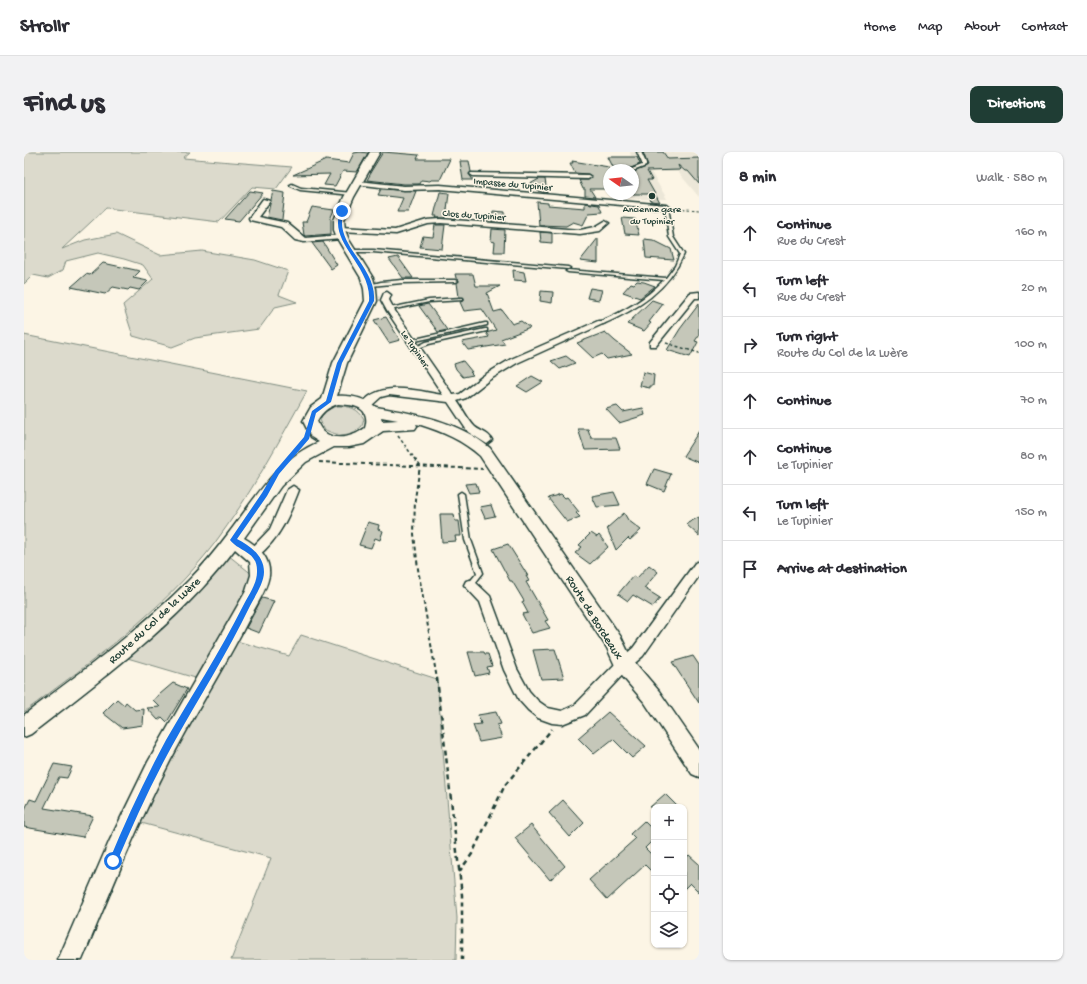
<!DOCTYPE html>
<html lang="en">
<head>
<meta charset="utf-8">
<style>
	body { margin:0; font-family:"Gochi Hand",sans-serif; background:#f2f2f3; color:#2b2b33 }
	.controls { position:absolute; right:12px; bottom:12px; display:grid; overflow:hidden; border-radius:8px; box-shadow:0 1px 3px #0004 }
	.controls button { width:36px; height:36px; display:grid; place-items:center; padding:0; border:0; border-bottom:1px solid #e1e1e2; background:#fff; color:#2b2b33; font:20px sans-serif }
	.compass { position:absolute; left:579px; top:12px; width:36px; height:36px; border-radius:50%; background:#fff; box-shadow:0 1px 3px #0004; rotate:284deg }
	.stop { position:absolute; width:12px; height:12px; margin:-9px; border:3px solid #1a73e8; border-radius:50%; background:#fff }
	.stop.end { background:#1a73e8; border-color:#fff; box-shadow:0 1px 4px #0008 }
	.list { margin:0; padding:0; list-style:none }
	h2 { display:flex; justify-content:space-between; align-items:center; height:52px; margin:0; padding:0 16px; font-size:17px }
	h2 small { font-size:13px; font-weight:400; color:#7c7c81 }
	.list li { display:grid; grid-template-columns:26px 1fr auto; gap:12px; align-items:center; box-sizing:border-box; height:56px; padding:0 16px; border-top:1px solid #e1e1e2 }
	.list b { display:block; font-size:15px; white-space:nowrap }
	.list p { margin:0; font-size:13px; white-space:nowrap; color:#7c7c81 }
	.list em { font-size:13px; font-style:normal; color:#7c7c81 }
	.icon { flex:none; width:22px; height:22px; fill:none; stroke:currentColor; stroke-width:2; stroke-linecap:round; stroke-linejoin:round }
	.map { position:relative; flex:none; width:675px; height:808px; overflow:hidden; border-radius:8px }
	header { display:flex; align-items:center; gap:24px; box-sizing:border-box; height:56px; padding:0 20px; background:#fff; border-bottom:1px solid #e1e1e2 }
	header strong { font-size:19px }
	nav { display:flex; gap:22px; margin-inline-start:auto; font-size:14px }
	.intro { display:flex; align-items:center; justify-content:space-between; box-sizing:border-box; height:96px; padding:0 24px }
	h1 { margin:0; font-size:28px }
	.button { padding:10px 18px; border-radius:8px; background:#1f3d34; color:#fff; font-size:14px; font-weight:700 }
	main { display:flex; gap:24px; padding:0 24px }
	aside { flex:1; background:#fff; border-radius:8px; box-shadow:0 1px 3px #0004 }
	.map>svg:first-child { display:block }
</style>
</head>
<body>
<header>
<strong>Strollr</strong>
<nav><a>Home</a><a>Map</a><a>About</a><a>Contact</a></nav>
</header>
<div class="intro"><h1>Find us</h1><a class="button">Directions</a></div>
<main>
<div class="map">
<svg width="675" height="808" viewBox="0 0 675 808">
	<rect width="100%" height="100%" fill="#fcf5e5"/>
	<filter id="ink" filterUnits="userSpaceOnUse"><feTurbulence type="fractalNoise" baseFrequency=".025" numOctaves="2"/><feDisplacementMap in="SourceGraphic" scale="8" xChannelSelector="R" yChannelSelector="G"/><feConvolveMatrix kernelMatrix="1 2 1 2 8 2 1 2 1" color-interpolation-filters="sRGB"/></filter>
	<g filter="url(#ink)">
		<!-- built -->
		<path fill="#ece7d8" d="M606,0H675V45L654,20H627L643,47H609L605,42H609V18H589L582,4H607Z"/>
		<!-- green -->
		<path fill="#dcdacc" stroke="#7e8c80" d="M0,0H166L159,6L268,15L252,37L228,35L195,70L82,56L38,97L61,88L92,82L136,103L178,99L231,108L264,119L255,143L273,150L251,155L235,177L171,186L148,195L109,184L99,153L129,127L119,113L100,107L74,101L42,109L39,118L24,126L9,123L0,132Z
			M0,183L283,239C254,291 226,344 190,392C139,459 67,510 0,560Z
			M314,254C325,254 334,256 340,267L338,274C326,285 314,285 300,277L296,268C299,258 304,257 314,254Z
			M204,403L229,423L202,486L265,504L277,483L413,527L433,766L432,808H207L247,706L110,669L185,530L100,505Z"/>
		<!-- building -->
		<path fill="#c5c7b9" stroke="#1f3d34" d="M336,0L344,1L333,20L319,19L311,34L300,33L306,22L269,23L302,8L325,11L330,1Z
			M359,0L395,3L393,7H426L416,28H407L406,29L397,28L395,32H380L343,28L347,21H346Z
			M619,0H639L644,7L675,6V32L664,19H661L654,13L656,18L623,19L628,28H623L636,51L627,50L625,42H609V20L624,14Z
			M584,5H613L616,12L607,16L589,15Z
			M436,9H445L447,20L445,22L449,28H439Z
			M548,9L585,15V37H566L571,45L561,44V37H559L555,28H564L568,25L564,22L551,21L546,11H549Z
			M515,27H521L523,41L517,40L506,34L509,33L506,32Z
			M357,37L392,39L384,60H373L379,46L354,43Z
			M226,39L239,41L215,69L201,67Z
			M249,39L261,41L258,68L243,65Z
			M416,40L425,41L422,66H412L413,64H410Z
			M513,50L524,51V53L561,56V51L575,53L578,60L565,61L559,73L549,70L542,74L515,73Z
			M288,55L310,58L307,65V82L281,84L280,83L278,70H282Z
			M469,59L481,60V71L468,70Z
			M598,66L611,67L615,83L601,82Z
			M411,73H421L418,97L396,95L399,84L409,85Z
			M468,77L481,78L480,100H470L471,90L467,89Z
			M516,80L528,81V91L517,90Z
			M574,86V111L556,109Z
			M620,87L629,88L647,97L650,108L622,106Z
			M299,90L313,113L307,117L288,91Z
			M374,105L389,126H379L365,107Z
			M79,111L116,119L109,126L124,129L115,138L106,136L104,138L89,135L81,142L47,135L62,122L66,123Z
			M489,118L500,120L502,129L490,128Z
			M431,122H449L452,134H476L463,141L470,160L478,158L488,172L497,169L506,176L477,187L481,192L444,198L438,190L465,185L462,181L472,178L458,157L440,159L436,150L440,149V146L435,145L433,131L435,128L432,126Z
			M613,129L620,130L631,134L616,146L599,140L607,131L610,132Z
			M566,136L578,138L575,148L563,146Z
			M517,139L529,140L528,151L516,149Z
			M628,148L639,152L625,170L627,171L620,179L603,172Z
			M404,152L410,160L423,178L414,180L395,154Z
			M675,152V183L671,189L674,190L666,205L643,198L656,177Z
			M362,165L368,175L376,188L365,191L350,168Z
			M581,180L591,189L608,202L583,207L578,202L569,206L553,191Z
			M542,204L551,211L536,217L527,209Z
			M439,209L448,220H446L449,223L439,225L432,217L430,212Z
			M619,220L630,223L629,234H626V236L616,234Z
			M508,224L519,230L503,240L493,234Z
			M593,254L599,260L619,256L621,263L595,271L582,257Z
			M554,277H564L567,286H592L596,297L561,298Z
			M675,279V311L659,304Z
			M630,317L647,322L640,339L623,332Z
			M452,331L455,340L445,341L441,332Z
			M590,340L596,353L573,355L568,344Z
			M537,342L541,346L543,345L555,360L552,361L556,365L543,370L524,346Z
			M467,353L471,364L461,366L456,355Z
			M600,361L604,368L617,378L606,388L604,386L592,398L583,376Z
			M416,362H430L431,369H435L437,384H431L432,389L418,390Z
			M675,365V384L662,372Z
			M344,370L355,373L354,377L359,379L356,388L351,386L347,396L335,393Z
			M567,381L573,385L575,383L584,395L566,412L551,401L558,395L555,393Z
			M484,392L504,424H502L505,429L502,430L524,468L521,469L526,476L508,481L498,462L504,461L498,450L500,449L488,429H486L469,397Z
			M625,413L634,420L620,436L636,446L629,455L609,443L604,449L594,442L609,424L613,426Z
			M238,446L250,449L235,481L222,476Z
			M531,497L540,526L517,527L509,498Z
			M444,500H460L461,502H464L468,514L463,515L465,521L451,524Z
			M669,504L675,513V551L648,510Z
			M149,531L163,537L143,570L138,565L134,568L123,556L136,555L129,548Z
			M93,547L100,553L102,550L111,558L120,557L119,573L98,576L79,561Z
			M472,560L477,572L473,573L478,586L455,590L449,573L457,572L454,563Z
			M584,560L622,594L608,606L589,587L570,602L554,586Z
			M30,612L48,615L43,626L35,625L20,656L69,664L59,685L0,675V659L6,647L12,649Z
			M641,642L654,655H626Z
			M539,648L560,671L546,685L525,661Z
			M620,669L630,679V687L621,696L630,705V722L621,713L583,748L565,728L611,687L606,682Z
			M507,673L541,714L526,728L491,686Z
			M665,703L675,712V740L666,731L660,737V708Z"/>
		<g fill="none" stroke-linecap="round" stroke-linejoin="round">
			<!-- lane casing -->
			<g stroke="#1f3d34" stroke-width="3">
				<path id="lane" d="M613,0H617L622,11V14L609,19V18H607L608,17L618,13V11Z
					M268,32L277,36L328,41L330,42L328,43L276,38L267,34L266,33Z
					M641,54L644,55L649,85L660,102C644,138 614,157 579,172H575V170C599,160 622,147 640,128L544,120L542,119L544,118L642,126L651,114L656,102L645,85Z
					M326,98H349L544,115L546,116L544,117L349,100H326Z
					M378,128H432L434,129L432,130L378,131L347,134L345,133L357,130Z
					M437,146H439V148L405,150L366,158L364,157L366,156L405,148Z
					M461,171H463V173L387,190L385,189L387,188Z
					M461,177H463V179L405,192L392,197L390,196L402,190Z
					M437,340L440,342L447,388L459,421L448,435H444L443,433L453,421L441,388L434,342Z"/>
			</g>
			<!-- street casing -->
			<g stroke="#1f3d34" stroke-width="3">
				<path id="street" d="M447,21L564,23L567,25L564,27L449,24L446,22Z
					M334,29L380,34L416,33L642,53L646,55L642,57L416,37L380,38L332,32L331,31Z
					M239,47L246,49L234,65L263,71L281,86L318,83L322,85L318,87L280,90L271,88L257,75L226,68L225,66Z
					M417,67L556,78L571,75L581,69L585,71L576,79L556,82L417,71L404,72L372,82L316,79L312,77L316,75L371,78L403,68Z
					M363,140L367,143L365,148L371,159L429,243L436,242L459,224L487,207L574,169H580L581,171L493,211L465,228L442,246L433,249C439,257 444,268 451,275C457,280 464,280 468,288L463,292L444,280L424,250L365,243L357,245L346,255H338L337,253C355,227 393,239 419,243L363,159L357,148L360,141Z
					M675,140V146H671L632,194H626V190L666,141Z
					M269,334L275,338C265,364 256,386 234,404H226L224,401L226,398L246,377L263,338Z
					M675,409V424L619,504L605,516L561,563L538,572L528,571L514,566L504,558L495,548L480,518L456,450L440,433L442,429L446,428L450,429L466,444L493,517L505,539L514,549L524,556L538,559L551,553L595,508L609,496L671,411Z"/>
			</g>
			<!-- secondary casing -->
			<g stroke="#1f3d34" stroke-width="3">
				<path id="secondary" d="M346,0H356L330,45L320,68L321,78L325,88L349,126L352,137L353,149L323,211L313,244C328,243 340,246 352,255C393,262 434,269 466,296L597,485L607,506L635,539L675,597V625L668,622L621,551L593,518L583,496L456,304C438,288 419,280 397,273L392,272L393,274L391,277L359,279L340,292L325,295H310L282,310L257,334L220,386C234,394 247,406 245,424C242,439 233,452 226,465C203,510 176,553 152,598C116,665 88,737 58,808H34L85,690L124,610L222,439L227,423L226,410L211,397C156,470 79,526 7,582L0,585V563C56,521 115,479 165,428C179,414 192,398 204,382C231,347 252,308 295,290L287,285L279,269L287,255L298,247L309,211L341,149L340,137L337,126L314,88L310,78V68L320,45ZM314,252C331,253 347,255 341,276C326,288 300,291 293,269C298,260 304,255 314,252ZM357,265L374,268L358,269Z"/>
			</g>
			<!-- path-far3 -->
			<path stroke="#1f3d34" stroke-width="1" stroke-dasharray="2.5 2" stroke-linecap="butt" d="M650,56L675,58"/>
			<!-- path-far2 -->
			<path stroke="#1f3d34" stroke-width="1.5" stroke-dasharray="3 2.5" stroke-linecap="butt" d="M642,191L675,201
				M374,284L391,307"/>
			<!-- path-far1 -->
			<path stroke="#1f3d34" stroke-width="2" stroke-dasharray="4 3" stroke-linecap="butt" d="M390,306L396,314L391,347L390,382L394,417L413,527
				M295,310L459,317"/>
			<!-- path -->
			<path stroke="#1f3d34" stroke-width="2.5" stroke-dasharray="5 4" stroke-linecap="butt" d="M413,526L438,743V808
				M435,720L448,702L481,633L528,577"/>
			<!-- lane -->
			<use href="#lane" fill="#fcf5e5" fill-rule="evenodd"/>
			<!-- street -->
			<use href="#street" fill="#fcf5e5" fill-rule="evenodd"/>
			<!-- secondary -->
			<use href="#secondary" fill="#fcf5e5" fill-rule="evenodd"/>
		</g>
	</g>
	<!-- route -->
	<path fill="#1a73e8" d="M317,58L320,59C308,93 353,113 350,149L318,211L307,250L292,261L285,287L255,322L243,344L213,387C226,394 240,403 240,420C240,431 231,444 226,454C203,502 174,547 148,594C127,632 109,672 92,712L89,713L85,709C102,668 121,627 142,588C168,543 196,500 219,454C224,444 233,432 233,420C234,399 215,400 206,388L238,341L251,319L280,285L288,259L302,249L313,211L345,149C348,113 302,90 317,58Z"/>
	<!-- markers -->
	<circle fill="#1f3d34" stroke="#fcf5e5" stroke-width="1.5" cx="628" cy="44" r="4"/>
	<g text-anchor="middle" stroke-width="3" stroke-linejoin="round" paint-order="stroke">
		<!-- far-street labels -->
		<g font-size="10" fill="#1f3d34" stroke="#fcf5e5">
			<text transform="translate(489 31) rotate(5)" y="4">Impasse du Tupinier</text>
			<text transform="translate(450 62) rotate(4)" y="4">Clos du Tupinier</text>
			<text transform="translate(392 196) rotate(56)" y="4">Le Tupinier</text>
		</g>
		<!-- far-poi labels -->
		<g font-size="10" fill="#1f3d34" stroke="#fcf5e5">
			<text x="628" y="60">Ancienne gare<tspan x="628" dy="12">du Tupinier</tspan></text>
		</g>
		<!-- street labels -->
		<g font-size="12" fill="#1f3d34" stroke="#fcf5e5">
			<text transform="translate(571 465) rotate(58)" y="4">Route de Bordeaux</text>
			<text transform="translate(130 468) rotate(-43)" y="4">Route du Col de la Luère</text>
		</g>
	</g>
</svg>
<div class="controls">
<button>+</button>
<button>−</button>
<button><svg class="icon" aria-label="locate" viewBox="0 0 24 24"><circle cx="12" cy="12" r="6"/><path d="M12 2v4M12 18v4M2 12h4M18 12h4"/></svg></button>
<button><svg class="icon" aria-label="layers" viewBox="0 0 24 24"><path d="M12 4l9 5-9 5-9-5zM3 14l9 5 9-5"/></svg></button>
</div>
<svg class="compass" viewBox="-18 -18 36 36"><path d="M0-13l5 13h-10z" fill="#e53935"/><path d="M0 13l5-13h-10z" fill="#7c7c81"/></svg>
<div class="stop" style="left:89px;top:709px"></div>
<div class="stop end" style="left:318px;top:59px"></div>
</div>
<aside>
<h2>8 min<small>Walk · 580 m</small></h2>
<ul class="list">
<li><svg class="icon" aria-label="ahead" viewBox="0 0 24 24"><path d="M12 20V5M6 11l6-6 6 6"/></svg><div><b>Continue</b><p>Rue du Crest</p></div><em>160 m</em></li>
<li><svg class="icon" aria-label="left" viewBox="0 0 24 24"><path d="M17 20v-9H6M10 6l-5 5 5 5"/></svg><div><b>Turn left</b><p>Rue du Crest</p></div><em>20 m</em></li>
<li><svg class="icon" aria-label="right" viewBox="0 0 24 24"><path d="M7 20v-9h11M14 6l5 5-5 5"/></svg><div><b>Turn right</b><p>Route du Col de la Luère</p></div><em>100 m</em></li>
<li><svg class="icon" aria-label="ahead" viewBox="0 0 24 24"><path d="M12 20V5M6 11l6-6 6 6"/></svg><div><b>Continue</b></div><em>70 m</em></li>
<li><svg class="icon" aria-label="ahead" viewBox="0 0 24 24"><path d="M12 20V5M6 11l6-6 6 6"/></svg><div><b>Continue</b><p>Le Tupinier</p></div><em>80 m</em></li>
<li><svg class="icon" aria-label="left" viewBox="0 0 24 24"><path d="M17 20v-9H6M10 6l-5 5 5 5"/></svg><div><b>Turn left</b><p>Le Tupinier</p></div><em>150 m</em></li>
<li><svg class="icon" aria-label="arrive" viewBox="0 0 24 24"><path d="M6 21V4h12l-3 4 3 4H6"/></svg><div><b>Arrive at destination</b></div></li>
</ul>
</aside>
</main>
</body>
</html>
